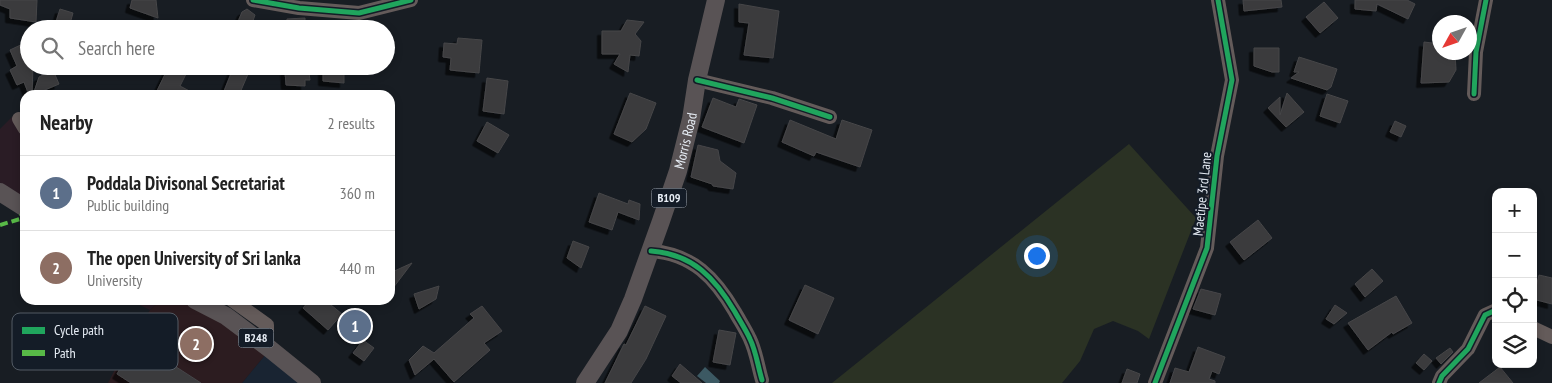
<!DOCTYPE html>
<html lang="en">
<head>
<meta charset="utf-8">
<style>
	body { margin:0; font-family:"PT Sans Narrow",sans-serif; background:#f2f2f2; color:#222 }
	.controls { position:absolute; right:15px; bottom:15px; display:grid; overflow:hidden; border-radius:10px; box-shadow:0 2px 8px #0003 }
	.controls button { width:45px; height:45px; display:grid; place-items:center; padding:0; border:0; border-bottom:1px solid #e0e0e0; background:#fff; color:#222; font:25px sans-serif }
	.compass { position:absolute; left:1432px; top:15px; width:45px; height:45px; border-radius:50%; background:#fff; box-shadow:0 2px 8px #0003; rotate:230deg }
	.you { position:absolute; left:1036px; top:255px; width:18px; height:18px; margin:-12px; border:4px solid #fff; border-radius:50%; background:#1a73e8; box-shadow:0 0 0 8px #1a73e833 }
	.badge { display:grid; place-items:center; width:32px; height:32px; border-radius:50%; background:#5a5c60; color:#fff; font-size:16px; font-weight:700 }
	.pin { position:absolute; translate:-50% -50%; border:2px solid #fff; box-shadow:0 1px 5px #0006 }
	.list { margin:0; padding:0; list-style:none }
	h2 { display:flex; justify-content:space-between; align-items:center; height:65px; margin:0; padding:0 20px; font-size:21px }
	h2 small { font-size:16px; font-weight:400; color:#767676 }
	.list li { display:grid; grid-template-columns:32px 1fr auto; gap:15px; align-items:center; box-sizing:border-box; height:75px; padding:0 20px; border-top:1px solid #e0e0e0 }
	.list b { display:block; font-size:19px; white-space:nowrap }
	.list p { margin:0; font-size:16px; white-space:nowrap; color:#767676 }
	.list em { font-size:16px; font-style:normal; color:#767676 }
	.icon { flex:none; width:28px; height:28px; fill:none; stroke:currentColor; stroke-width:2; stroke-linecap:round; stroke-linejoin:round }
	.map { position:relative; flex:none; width:1552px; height:383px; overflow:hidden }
	.search { position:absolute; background:#fff; box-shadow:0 2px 8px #0003; left:20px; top:20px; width:375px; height:55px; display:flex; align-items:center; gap:12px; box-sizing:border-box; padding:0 18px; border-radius:28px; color:#767676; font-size:19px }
	.panel { position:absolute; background:#fff; box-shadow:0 2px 8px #0003; left:20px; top:90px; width:375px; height:215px; border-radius:15px }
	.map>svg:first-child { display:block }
</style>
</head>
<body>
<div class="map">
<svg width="1552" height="383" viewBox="0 0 1552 383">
	<defs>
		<filter id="shadow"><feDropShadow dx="-4.5" dy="4.5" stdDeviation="0" flood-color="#0009"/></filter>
	</defs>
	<rect width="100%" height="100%" fill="#181d23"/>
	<!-- commercial -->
	<path fill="#2a1c25" d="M16,113L25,129V208L0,192V129Z
		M130,300H161L150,310Z"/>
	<!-- built -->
	<path fill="#192432" d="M270,349L312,383H242Z"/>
	<!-- education -->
	<path fill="#2c1c20" d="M161,300H195L270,349L242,383H108L126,348L150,310Z"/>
	<!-- green -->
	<path fill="#2b3224" d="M1129,144L1196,218L1149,339L1138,331L1113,321L1094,329L1080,361L1062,383H832Z"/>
	<!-- water -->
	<path fill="#3c5963" d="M705,367L720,381L719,383H706L697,376Z"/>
	<!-- building -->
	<path fill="#3b3a3d" stroke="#464648" filter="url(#shadow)" d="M0,0H37L36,22L10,18V9L0,5Z
		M132,0H156L158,18L130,8Z
		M1243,0H1281L1282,7L1244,11Z
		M1355,0H1407L1415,4L1408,19L1377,4L1376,11L1355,9Z
		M1324,2L1338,18L1320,33L1306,17Z
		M739,4L779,11L773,58L744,55L749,23L739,22Z
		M60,9L73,13L69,27L55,25Z
		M247,9L255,15L250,29H235L242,12Z
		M305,18V29H286L287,19Z
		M627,20L644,22L635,34L641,41L639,56L630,55L628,72L614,64L620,54H602V31H621Z
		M458,38L482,40L479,73L450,70L451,58L443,57L444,43L457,44Z
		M29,41V66H33L32,95H29L24,82L17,85L10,70L17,66L10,50Z
		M1424,42L1440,44V52H1455L1456,70L1449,82L1421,83Z
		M1254,48H1279V72H1272L1254,66Z
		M1299,57L1337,69L1331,87L1327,90L1291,78L1299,72H1294Z
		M169,66H190L180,86L197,95H155Z
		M234,66L248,74L239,95H231L224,91Z
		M293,66H308L310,80H305V86L286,85L285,71Z
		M323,66H344V83L323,81Z
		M53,70L59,84L33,95L39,77Z
		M487,78L508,81L504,114L483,111Z
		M630,93L656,103L646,129L632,142L614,134Z
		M1287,93L1304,112L1286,127L1268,108L1280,97V115Z
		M1327,94L1348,101L1340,123L1320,116Z
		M713,98L736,107L739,99L757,105L744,143L702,127Z
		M790,120L836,139L842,120L872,130L860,167L816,152L814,156L782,142Z
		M1395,121L1406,126L1401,137L1390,132Z
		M487,122L509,135L498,153L477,141Z
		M698,145L718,150L720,161L736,173L733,189L713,186L712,184L691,177Z
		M599,193L628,204L629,200L640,204L639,220L618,212L612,230L589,222Z
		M1258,220L1272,238L1244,260L1230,242Z
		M573,241L589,247L581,268L567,258Z
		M412,263L390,292V273Z
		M1372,269L1383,281L1365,297L1355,284Z
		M1539,275L1552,278V304L1533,299Z
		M805,285L834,298L818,334L789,320Z
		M439,286L436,299L419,309L414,294Z
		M1201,289L1221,294L1215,315L1193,309Z
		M1396,296L1412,323L1393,334L1392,332L1368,350L1348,323Z
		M310,300H325L342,314L328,330L303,308Z
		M1335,305L1347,313L1334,324L1326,319Z
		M482,306L502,331L484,343L490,350L454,382L434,359L415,375L409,360L423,346L434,353L474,318L470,314Z
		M645,306L666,316L646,359L631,383H605L624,344L626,345Z
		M719,330L736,333L730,365L713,362Z
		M363,340L374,348L364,361L353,353Z
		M136,341L201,383H131L117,374Z
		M1198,347L1225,357L1219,374L1212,371L1209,379L1215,381V383H1170L1175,368L1189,372Z
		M1450,348L1453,352L1441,364L1436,358Z
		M1424,354L1432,361L1424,370L1416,363Z
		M680,364L702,383H681L672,376Z
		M1500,367L1513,383H1479Z
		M1127,369L1140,374L1137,383H1122Z"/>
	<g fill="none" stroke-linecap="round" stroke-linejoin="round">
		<!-- minor -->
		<path stroke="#645b5a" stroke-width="14" d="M253,0L299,8L359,13L411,0
			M697,80L772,98L830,117
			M1474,94L1476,52L1486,0
			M19,119L25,129
			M651,251C693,254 715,278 735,312C740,321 746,330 750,339C756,351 758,367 762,380
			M232,300L267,325V331L259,341
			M1533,328L1552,337
			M1155,383L1207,248L1217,156L1232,80L1218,0
			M1439,383L1442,376L1468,349L1485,315L1496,310"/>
		<!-- major -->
		<g stroke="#595355" stroke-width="18">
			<path d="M0,192L25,208"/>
			<path d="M195,300L226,316L270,349L312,383"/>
			<path id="s1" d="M585,383L619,331L633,299L661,221L678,171L691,119L697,80L716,0"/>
		</g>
		<!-- quiet -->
		<path stroke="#58b947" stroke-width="4" stroke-dasharray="8 4" stroke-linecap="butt" d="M0,225L20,219L24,208"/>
		<!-- cycleway casing -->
		<g stroke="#141c27" stroke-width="8">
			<path id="cycleway" d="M253,0L299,8L359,13L411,0
				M697,80L772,98L830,117
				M1474,94L1476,52L1486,0
				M651,251C693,254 715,278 735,312C740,321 746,330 750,339C756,351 758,367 762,380
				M1155,383L1207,248L1217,156L1232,80L1218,0
				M1439,383L1442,376L1468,349L1485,315L1496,310"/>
		</g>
		<!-- cycleway -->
		<use href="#cycleway" stroke="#20a55d" stroke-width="5"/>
	</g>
	<g text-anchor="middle" stroke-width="4" stroke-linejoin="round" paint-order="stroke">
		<!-- shield labels -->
		<g fill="#141c27" stroke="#a8aeb7" stroke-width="1">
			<rect x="651.5" y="188.5" width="35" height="19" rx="4"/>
			<rect x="238.5" y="328.5" width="35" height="19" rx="4"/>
		</g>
		<g font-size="12" font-weight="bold" fill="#e7edf5">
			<text x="669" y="202">B109</text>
			<text x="256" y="342">B248</text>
		</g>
		<!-- street labels -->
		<g font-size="14" fill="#e7edf5" stroke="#141c27">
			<text dy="5" stroke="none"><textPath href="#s1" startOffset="264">Morris Road</textPath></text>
			<text transform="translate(1202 194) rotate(-84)" y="5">Maetipe 3rd Lane</text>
		</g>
	</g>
	<!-- legend -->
	<rect x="12" y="313" width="166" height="57" rx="8" fill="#141c27" stroke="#535b65" stroke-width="1"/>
	<rect x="22" y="327" width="23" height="7" fill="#20a55d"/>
	<rect x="22" y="350" width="23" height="6" fill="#58b947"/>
	<g font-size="14" fill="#e7edf5">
		<text x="54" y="335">Cycle path</text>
		<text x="54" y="358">Path</text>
	</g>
</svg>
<div class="controls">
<button>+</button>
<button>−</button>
<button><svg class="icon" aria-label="locate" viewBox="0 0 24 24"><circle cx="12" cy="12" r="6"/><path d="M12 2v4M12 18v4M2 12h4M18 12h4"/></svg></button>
<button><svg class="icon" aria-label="layers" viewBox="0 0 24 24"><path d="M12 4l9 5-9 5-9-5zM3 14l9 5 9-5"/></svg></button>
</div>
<svg class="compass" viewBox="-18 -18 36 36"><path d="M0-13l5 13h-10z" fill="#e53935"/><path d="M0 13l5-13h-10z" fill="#767676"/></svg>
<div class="you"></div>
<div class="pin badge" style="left:355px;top:326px;background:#5c6f8a">1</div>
<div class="pin badge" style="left:196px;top:344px;background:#8d6e63">2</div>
<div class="search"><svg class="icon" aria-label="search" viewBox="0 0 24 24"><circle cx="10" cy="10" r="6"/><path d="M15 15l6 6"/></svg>Search here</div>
<section class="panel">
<h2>Nearby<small>2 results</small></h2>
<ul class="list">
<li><span class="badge" style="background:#5c6f8a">1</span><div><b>Poddala Divisonal Secretariat</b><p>Public building</p></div><em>360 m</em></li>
<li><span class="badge" style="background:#8d6e63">2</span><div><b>The open University of Sri lanka</b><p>University</p></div><em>440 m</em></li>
</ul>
</section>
</div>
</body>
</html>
